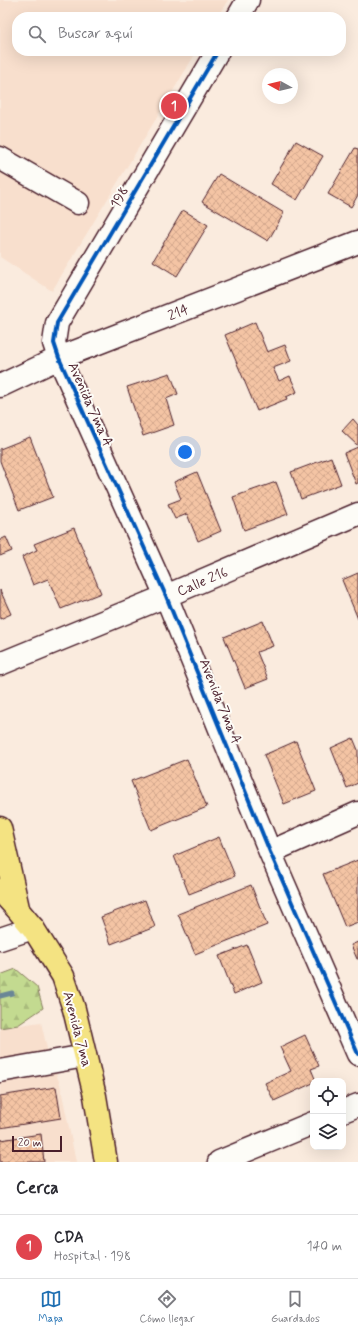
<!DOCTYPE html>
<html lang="es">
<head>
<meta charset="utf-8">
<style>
	body { margin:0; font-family:Mynerve,sans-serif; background:#f7f7f7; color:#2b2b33 }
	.controls { position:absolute; right:12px; bottom:12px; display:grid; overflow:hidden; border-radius:8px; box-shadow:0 4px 16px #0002 }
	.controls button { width:36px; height:36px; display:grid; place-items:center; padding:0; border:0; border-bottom:1px solid #e1e1e2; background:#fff; color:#2b2b33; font:20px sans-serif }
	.compass { position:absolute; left:262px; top:68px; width:36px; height:36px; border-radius:50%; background:#fff; box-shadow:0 4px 16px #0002; rotate:278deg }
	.scale { position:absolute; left:12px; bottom:10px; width:50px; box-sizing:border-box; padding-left:4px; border:2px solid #4a1f2b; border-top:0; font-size:11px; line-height:14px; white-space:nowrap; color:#4a1f2b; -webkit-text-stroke:3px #fdfcf7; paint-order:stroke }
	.you { position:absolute; left:185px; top:452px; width:14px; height:14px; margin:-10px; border:3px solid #fff; border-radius:50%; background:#1a73e8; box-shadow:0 0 0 6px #1a73e833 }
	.badge { display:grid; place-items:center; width:26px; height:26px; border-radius:50%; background:#1f6fb2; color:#fff; font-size:13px; font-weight:700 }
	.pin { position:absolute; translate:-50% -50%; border:2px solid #fff; box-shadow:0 1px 4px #0006 }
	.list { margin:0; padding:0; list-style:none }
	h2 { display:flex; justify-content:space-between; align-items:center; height:52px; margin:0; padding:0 16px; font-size:17px }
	h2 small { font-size:13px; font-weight:400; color:#7c7c81 }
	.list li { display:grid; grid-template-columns:26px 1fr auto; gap:12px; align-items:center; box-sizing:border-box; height:64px; padding:0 16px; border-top:1px solid #e1e1e2 }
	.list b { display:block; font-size:15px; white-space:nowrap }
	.list p { margin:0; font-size:13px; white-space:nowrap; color:#7c7c81 }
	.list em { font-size:13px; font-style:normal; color:#7c7c81 }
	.icon { flex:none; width:22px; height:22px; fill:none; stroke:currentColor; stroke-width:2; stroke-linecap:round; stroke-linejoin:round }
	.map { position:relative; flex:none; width:358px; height:1162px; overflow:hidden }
	.search { position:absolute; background:#fff; box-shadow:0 4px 16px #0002; left:12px; right:12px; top:12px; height:44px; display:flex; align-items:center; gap:10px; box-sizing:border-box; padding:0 14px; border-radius:16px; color:#7c7c81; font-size:15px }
	.sheet { height:116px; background:#fff }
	nav { display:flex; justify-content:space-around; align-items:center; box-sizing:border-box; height:56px; border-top:1px solid #e1e1e2; background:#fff; font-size:11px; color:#7c7c81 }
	nav a { display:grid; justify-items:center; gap:2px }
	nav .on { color:#1f6fb2 }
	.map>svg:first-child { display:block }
</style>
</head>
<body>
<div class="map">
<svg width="358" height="1162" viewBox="0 0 358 1162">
	<defs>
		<pattern id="forest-firs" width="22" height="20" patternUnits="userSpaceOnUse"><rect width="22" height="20" fill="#c3da90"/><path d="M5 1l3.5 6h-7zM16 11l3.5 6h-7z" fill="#a9bb7c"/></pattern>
		<pattern id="building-cross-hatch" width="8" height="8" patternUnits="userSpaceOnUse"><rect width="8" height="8" fill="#f4c4a4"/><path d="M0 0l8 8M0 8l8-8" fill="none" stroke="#d3a88d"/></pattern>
	</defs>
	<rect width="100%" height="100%" fill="#faebde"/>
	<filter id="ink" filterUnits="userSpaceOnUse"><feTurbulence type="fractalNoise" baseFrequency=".025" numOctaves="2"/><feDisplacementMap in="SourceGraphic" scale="8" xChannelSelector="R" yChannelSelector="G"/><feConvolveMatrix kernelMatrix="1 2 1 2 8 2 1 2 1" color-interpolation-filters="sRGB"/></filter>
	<g filter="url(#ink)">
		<!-- built -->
		<path fill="#f8dfcd" d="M0,0H228L217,17H17V51H197L52,291L0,257Z
			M41,1022L48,1053L60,1084L76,1162H0V1028Z"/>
		<!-- forest -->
		<path fill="url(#forest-firs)" stroke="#867c5e" d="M16,969L37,987L43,1008L18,1025L0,1028V975Z"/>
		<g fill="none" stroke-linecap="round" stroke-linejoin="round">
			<!-- stream -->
			<path stroke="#6a8696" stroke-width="5" d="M0,996L12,993"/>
		</g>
		<!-- building -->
		<path fill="url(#building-cross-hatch)" stroke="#4a1f2b" d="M296,141L323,156L297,200L271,184Z
			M355,148L358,149V195L351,207L328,194Z
			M219,174L284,213L268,241L202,202Z
			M183,210L208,225L177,276L153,261Z
			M255,322L267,352L285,345L291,361L273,368L279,381L290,376L297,392L286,397L287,399L257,411L225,335Z
			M170,373L178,394L166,399L174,425L143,436L127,387Z
			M353,419L358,425V446L342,431Z
			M30,437L53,497L19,510L0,461V449Z
			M358,447V483L356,484L344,453Z
			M331,457L341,484L301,499L291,472Z
			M197,472L221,531L198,541L187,514L175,519L168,504L181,499L174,482Z
			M276,482L288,514L244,530L233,497Z
			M74,528L101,593L61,609L48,579L33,585L22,557L37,550L34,544Z
			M6,537L12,551L0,556V540Z
			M358,573V619L342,580Z
			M0,590L11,614L0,619Z
			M263,621L273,646L257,652L268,679L245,688L224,637Z
			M353,738L358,750V783L347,788L331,748Z
			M296,741L316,791L284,804L264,755Z
			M187,759L207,807L151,830L131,781Z
			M219,837L235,876L189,894L174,856Z
			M358,860V922L345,927L323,874Z
			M251,885L267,925L195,954L178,914Z
			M145,900L155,927L111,944L101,917Z
			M358,942V959H357L351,945Z
			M247,945L262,982L234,994L219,956Z
			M305,1035L319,1066L311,1069L316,1081H313V1083L274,1101L265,1083L291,1071L280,1047Z
			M56,1087L61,1118L0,1128V1096Z
			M41,1134L44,1162H0V1140Z"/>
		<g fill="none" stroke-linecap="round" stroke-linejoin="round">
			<!-- minor casing -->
			<g stroke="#4a1f2b" stroke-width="25">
				<path id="minor" d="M238,17L248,0
					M218,51L57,323L54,343L59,358L166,596L270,852L358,1054
					M0,158L78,203
					M0,386L59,358L358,242
					M0,664L166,596L358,514
					M270,852L358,813
					M0,939L33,928
					M0,1071L85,1056
					M343,1111L358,1105
					M219,1162L313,1123"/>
			</g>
			<!-- major casing -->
			<g stroke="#4a1f2b" stroke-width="25">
				<path id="major" d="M0,828L18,908
					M0,890L18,910L33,928L63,976L74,1009L95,1096L106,1162"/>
			</g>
			<!-- minor -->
			<use href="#minor" stroke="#fdfcf7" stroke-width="22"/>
			<!-- major -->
			<use href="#major" stroke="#f4e382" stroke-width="22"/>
			<!-- cycleway casing -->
			<g stroke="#fdfcf7" stroke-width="6">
				<path id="cycleway" d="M218,51L57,323L54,343L59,358L166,596L270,852L358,1054"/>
			</g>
			<!-- cycleway -->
			<use href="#cycleway" stroke="#0057b8" stroke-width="4"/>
		</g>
	</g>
	<g text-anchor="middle" stroke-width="4" stroke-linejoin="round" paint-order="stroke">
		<!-- street labels -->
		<g font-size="14" fill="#4a1f2b" stroke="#fdfcf7">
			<text transform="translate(119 197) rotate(-59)" y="5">198</text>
			<text transform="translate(178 312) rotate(-21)" y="5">214</text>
			<text transform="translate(91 404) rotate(66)" y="5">Avenida 7ma A</text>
			<text transform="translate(202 581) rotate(-23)" y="5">Calle 216</text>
			<text transform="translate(221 701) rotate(68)" y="5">Avenida 7ma A</text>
			<text transform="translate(78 1029) rotate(75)" y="5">Avenida 7ma</text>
		</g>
	</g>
</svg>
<div class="controls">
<button><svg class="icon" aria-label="locate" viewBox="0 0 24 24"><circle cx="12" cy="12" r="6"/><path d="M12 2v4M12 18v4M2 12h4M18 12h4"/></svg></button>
<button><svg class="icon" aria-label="layers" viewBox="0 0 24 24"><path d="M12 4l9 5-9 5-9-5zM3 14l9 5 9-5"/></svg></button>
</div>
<svg class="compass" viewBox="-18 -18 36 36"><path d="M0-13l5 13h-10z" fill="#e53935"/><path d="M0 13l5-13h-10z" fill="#7c7c81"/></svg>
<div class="scale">20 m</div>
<div class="you"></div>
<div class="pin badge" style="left:174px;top:106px;background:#e0444e">1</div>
<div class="search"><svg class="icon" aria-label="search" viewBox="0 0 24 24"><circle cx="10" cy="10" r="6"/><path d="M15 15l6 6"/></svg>Buscar aquí</div>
</div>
<section class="sheet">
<h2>Cerca<small></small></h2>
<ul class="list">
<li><span class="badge" style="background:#e0444e">1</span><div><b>CDA</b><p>Hospital · 198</p></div><em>140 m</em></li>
</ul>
</section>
<nav>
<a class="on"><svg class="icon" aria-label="map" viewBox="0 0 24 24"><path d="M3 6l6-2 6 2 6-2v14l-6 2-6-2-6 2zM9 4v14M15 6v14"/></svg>Mapa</a>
<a><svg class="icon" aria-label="directions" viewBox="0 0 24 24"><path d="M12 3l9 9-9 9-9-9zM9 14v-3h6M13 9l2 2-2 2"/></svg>Cómo llegar</a>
<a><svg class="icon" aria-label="saved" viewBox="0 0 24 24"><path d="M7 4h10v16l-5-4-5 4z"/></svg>Guardados</a>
</nav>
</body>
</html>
